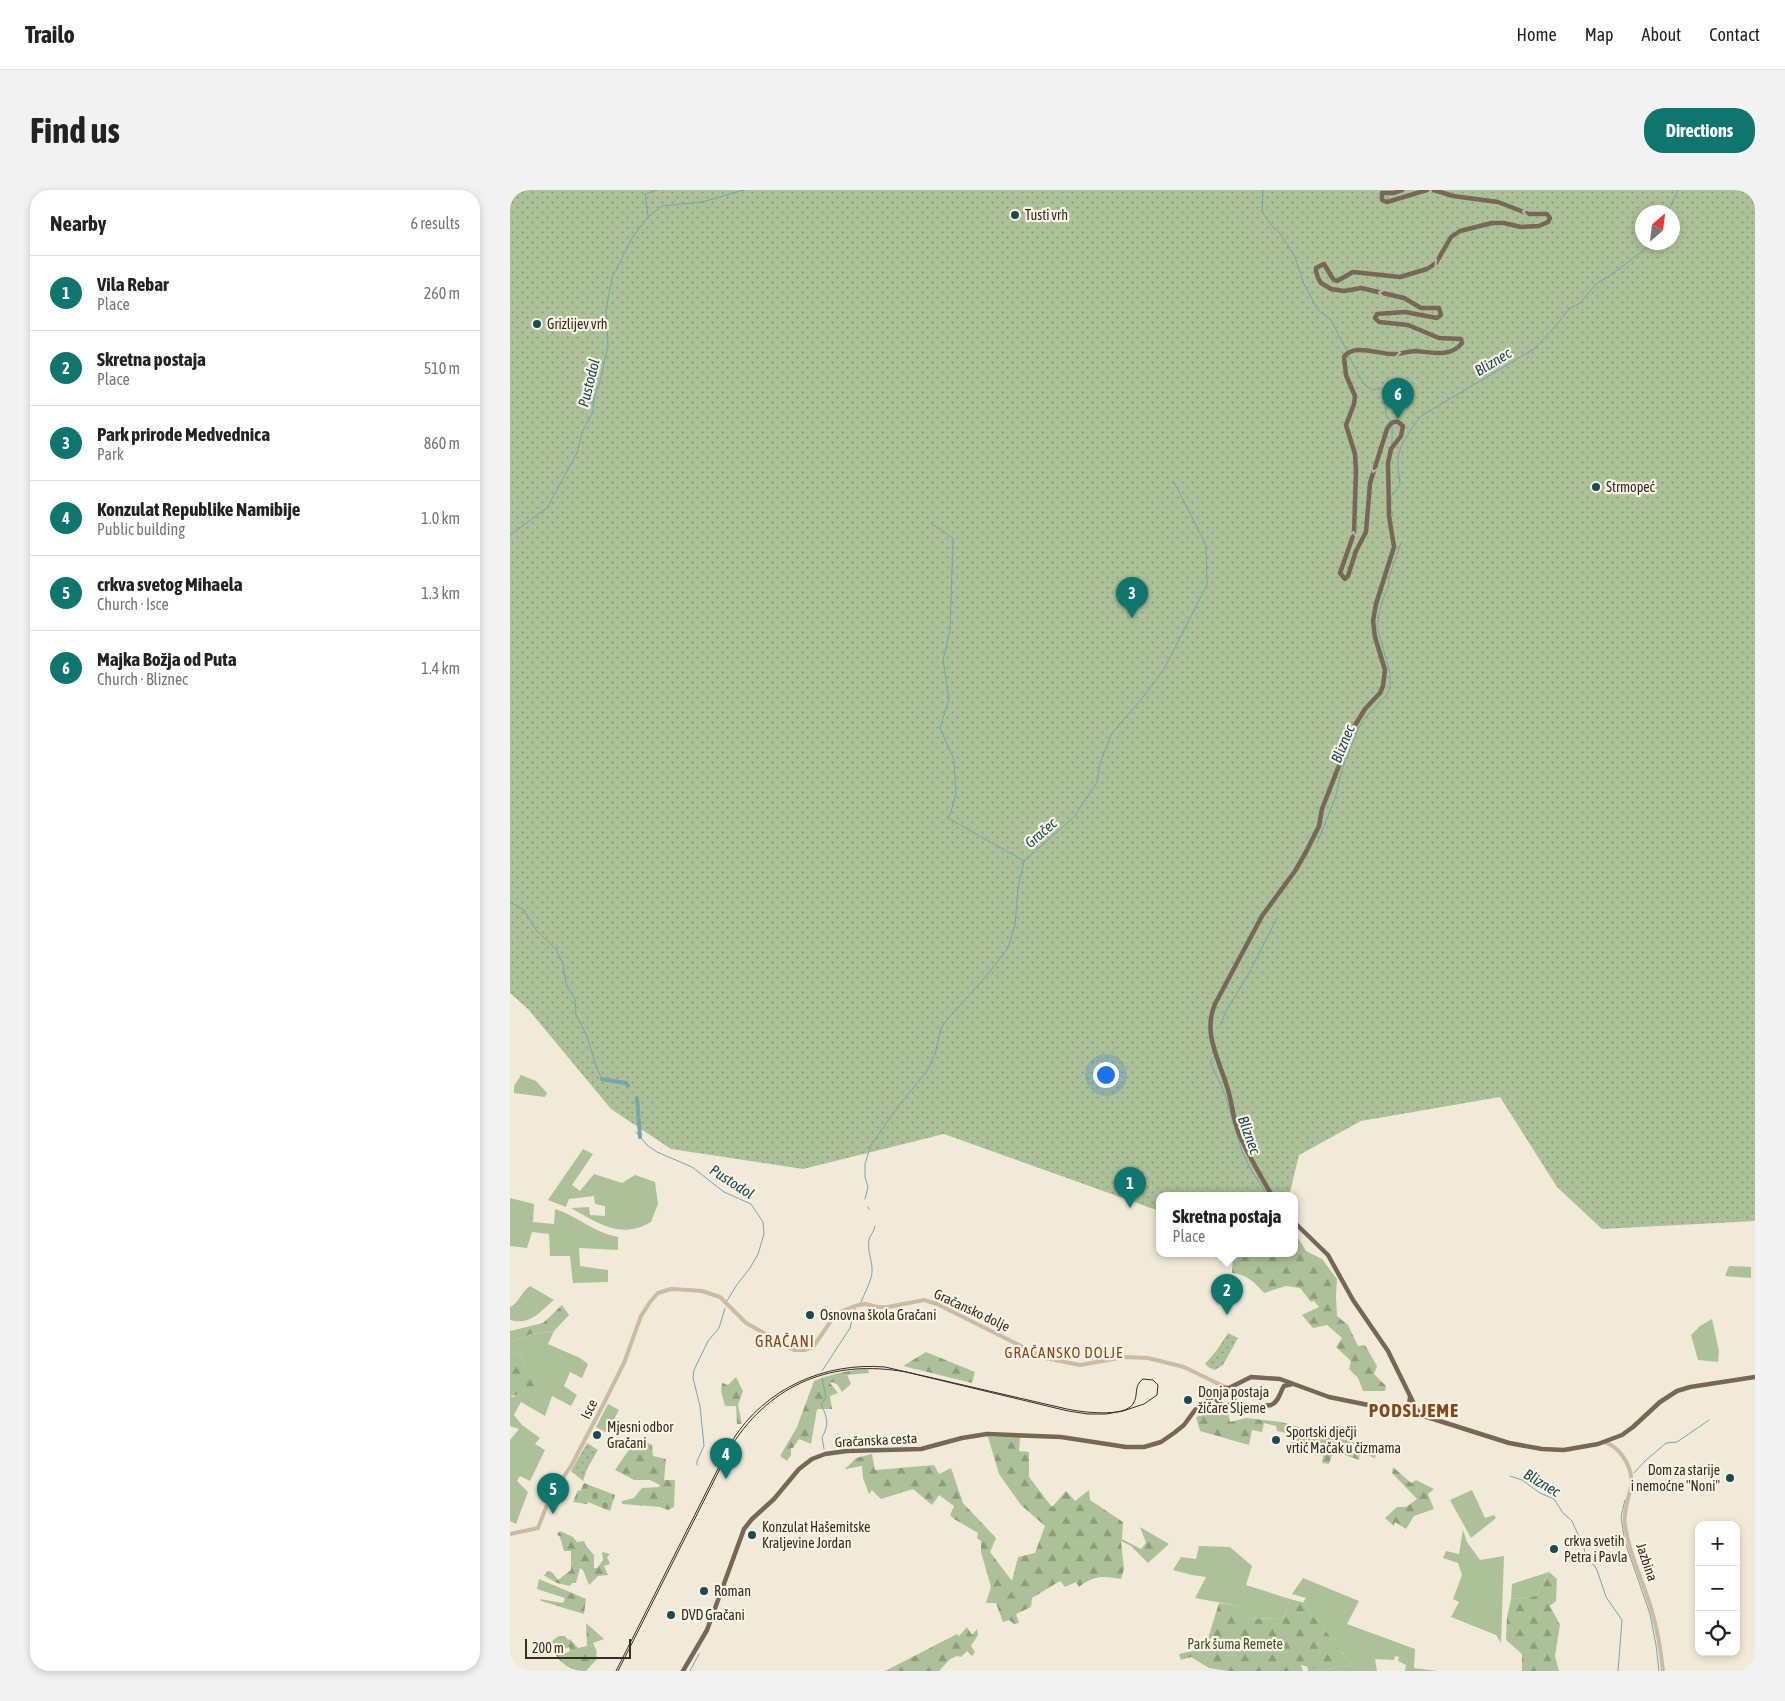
<!DOCTYPE html>
<html lang="en">
<head>
<meta charset="utf-8">
<style>
	body { margin:0; font-family:"Asap Condensed",sans-serif; background:#f2f2f2; color:#222 }
	.controls { position:absolute; right:15px; bottom:15px; display:grid; overflow:hidden; border-radius:10px; box-shadow:0 2px 8px #0003 }
	.controls button { width:45px; height:45px; display:grid; place-items:center; padding:0; border:0; border-bottom:1px solid #e0e0e0; background:#fff; color:#222; font:25px sans-serif }
	.compass { position:absolute; left:1125px; top:15px; width:45px; height:45px; border-radius:50%; background:#fff; box-shadow:0 2px 8px #0003; rotate:28deg }
	.scale { position:absolute; left:15px; bottom:12px; width:106px; box-sizing:border-box; padding-left:5px; border:2px solid #352d26; border-top:0; font-size:14px; line-height:18px; white-space:nowrap; color:#352d26; -webkit-text-stroke:4px #f9f3e4; paint-order:stroke }
	.you { position:absolute; left:595px; top:884px; width:18px; height:18px; margin:-12px; border:4px solid #fff; border-radius:50%; background:#1a73e8; box-shadow:0 0 0 8px #1a73e833 }
	.badge { display:grid; place-items:center; width:32px; height:32px; border-radius:50%; background:#0f766e; color:#fff; font-size:16px; font-weight:700 }
	.pin { position:absolute; translate:-50% -41px; filter:drop-shadow(0 1px 2px #0008) }
	.pin::after { content:''; position:absolute; top:26px; width:18px; height:15px; background:inherit; clip-path:polygon(0 0,100% 0,50% 100%) }
	.popup { position:absolute; left:646px; top:1002px; width:142px; height:65px; box-sizing:border-box; display:grid; place-content:center; border-radius:10px; background:#fff; filter:drop-shadow(0 1px 4px #0005); font-size:16px; white-space:nowrap; color:#767676 }
	.popup b { font-size:19px; color:#222 }
	.popup::after { content:''; position:absolute; left:50%; top:100%; margin-left:-10px; border:10px solid transparent; border-top-color:#fff }
	.list { margin:0; padding:0; list-style:none }
	h2 { display:flex; justify-content:space-between; align-items:center; height:65px; margin:0; padding:0 20px; font-size:21px }
	h2 small { font-size:16px; font-weight:400; color:#767676 }
	.list li { display:grid; grid-template-columns:32px 1fr auto; gap:15px; align-items:center; box-sizing:border-box; height:75px; padding:0 20px; border-top:1px solid #e0e0e0 }
	.list b { display:block; font-size:19px; white-space:nowrap }
	.list p { margin:0; font-size:16px; white-space:nowrap; color:#767676 }
	.list em { font-size:16px; font-style:normal; color:#767676 }
	.icon { flex:none; width:28px; height:28px; fill:none; stroke:currentColor; stroke-width:2; stroke-linecap:round; stroke-linejoin:round }
	.map { position:relative; flex:none; width:1245px; height:1481px; overflow:hidden; border-radius:20px }
	header { display:flex; align-items:center; gap:30px; box-sizing:border-box; height:70px; padding:0 25px; background:#fff; border-bottom:1px solid #e0e0e0 }
	header strong { font-size:24px }
	nav { display:flex; gap:28px; margin-inline-start:auto; font-size:18px }
	.intro { display:flex; align-items:center; justify-content:space-between; box-sizing:border-box; height:120px; padding:0 30px }
	h1 { margin:0; font-size:35px }
	.button { padding:12px 22px; border-radius:20px; background:#0f766e; color:#fff; font-size:18px; font-weight:700 }
	main { display:flex; gap:30px; padding:0 30px }
	aside { flex:1; background:#fff; border-radius:20px; box-shadow:0 2px 8px #0003 }
	.map>svg:first-child { display:block }
</style>
</head>
<body>
<header>
<strong>Trailo</strong>
<nav><a>Home</a><a>Map</a><a>About</a><a>Contact</a></nav>
</header>
<div class="intro"><h1>Find us</h1><a class="button">Directions</a></div>
<main>
<aside>
<h2>Nearby<small>6 results</small></h2>
<ul class="list">
<li><span class="badge">1</span><div><b>Vila Rebar</b><p>Place</p></div><em>260 m</em></li>
<li><span class="badge">2</span><div><b>Skretna postaja</b><p>Place</p></div><em>510 m</em></li>
<li><span class="badge">3</span><div><b>Park prirode Medvednica</b><p>Park</p></div><em>860 m</em></li>
<li><span class="badge">4</span><div><b>Konzulat Republike Namibije</b><p>Public building</p></div><em>1.0 km</em></li>
<li><span class="badge">5</span><div><b>crkva svetog Mihaela</b><p>Church · Isce</p></div><em>1.3 km</em></li>
<li><span class="badge">6</span><div><b>Majka Božja od Puta</b><p>Church · Bliznec</p></div><em>1.4 km</em></li>
</ul>
</aside>
<div class="map">
<svg width="1245" height="1481" viewBox="0 0 1245 1481">
	<defs>
		<pattern id="forest-firs" width="22" height="20" patternUnits="userSpaceOnUse" patternTransform="scale(1.25)"><rect width="22" height="20" fill="#acc198"/><path d="M5 1l3.5 6h-7zM16 11l3.5 6h-7z" fill="#8d9d7c"/></pattern>
		<pattern id="cemetery-stones" width="16" height="16" patternUnits="userSpaceOnUse" patternTransform="scale(1.25)"><rect width="16" height="16" fill="#acc198"/><path d="M2 7V4a2 2 0 0 1 4 0v3zM10 15v-3a2 2 0 0 1 4 0v3z" fill="#8d9d7c"/></pattern>
		<pattern id="park-dots" width="8" height="8" patternUnits="userSpaceOnUse" patternTransform="scale(1.25)"><rect width="8" height="8" fill="#acc198"/><path d="M2 2h.1M6 6h.1" fill="none" stroke="#8d9d7c" stroke-width="1.8" stroke-linecap="round"/></pattern>
	</defs>
	<rect width="100%" height="100%" fill="#f2ead8"/>
	<!-- grass -->
	<path fill="#acc198" d="M11,885L26,891L37,903L35,907L4,903V896Z
		M73,959L83,964L62,995L70,1001L84,984L112,993L125,985L145,992L148,1014L141,1032C110,1050 88,1033 61,1018L79,1017L80,1025L95,1026V1016L85,1014L84,1006L59,1009L56,1017L38,1010Z
		M0,1008L24,1014L23,1032L44,1034L45,1019C67,1026 85,1043 108,1047V1060L69,1058L70,1076L98,1080V1092L63,1093L60,1066H40L39,1044L22,1042L17,1058L0,1056Z
		M1219,1076L1241,1077V1088L1215,1086Z
		M20,1096L44,1110C30,1121 21,1136 0,1130V1117C10,1112 10,1103 20,1096Z
		M1202,1129L1209,1161L1208,1172L1188,1170L1181,1145L1190,1136Z
		M44,1141L38,1154L70,1168L78,1174L72,1188L60,1182L54,1196L67,1205L61,1216L42,1206L35,1226L11,1212L4,1225L12,1235L30,1248L25,1254L35,1260L20,1291L10,1286L7,1291L18,1302L6,1334L0,1331V1250L9,1239L0,1236V1207H4L17,1178L8,1161L0,1166V1153L21,1144Z
		M98,1214L109,1220L97,1243L86,1237Z
		M962,1300L975,1328L984,1325L986,1328L961,1348L940,1310Z
		M953,1340L957,1352L970,1370L994,1366L991,1453L986,1445L941,1427L949,1412L943,1409L952,1385L948,1373L933,1368L936,1361L949,1364Z
		M689,1356L720,1357L742,1376L736,1395L780,1409L773,1429L734,1428L728,1416L685,1408L696,1387L682,1385L663,1380L671,1367L686,1369Z
		M1039,1382L1026,1406L1001,1409L1002,1394Z
		M793,1388L849,1411L837,1434L905,1459L904,1478L928,1481H895L896,1475L888,1471L889,1467L885,1466L884,1470L865,1469L867,1481H798L797,1476L810,1480L841,1475L808,1430L800,1424L795,1413L793,1412L796,1408L782,1404Z"/>
	<!-- forest -->
	<path fill="url(#forest-firs)" d="M785,1043L796,1061L812,1069L827,1089L826,1106L827,1126L838,1135L848,1156L855,1155L867,1176L864,1184L876,1196L875,1201H853L848,1188L839,1179L841,1171L826,1157L832,1148L817,1135L803,1138L792,1125L809,1117L804,1111L801,1112L790,1098L776,1096L754,1103C744,1092 738,1085 722,1083L723,1064H784Z
		M52,1115L59,1125L44,1141L21,1144L0,1153V1141L33,1133Z
		M8,1161L17,1178L40,1190L0,1207V1166Z
		M416,1162L465,1182L462,1193L393,1176Z
		M358,1179L359,1183L337,1185L341,1194L332,1202L327,1194L322,1192L320,1193L328,1203L320,1206L322,1219H307L301,1254L289,1249L283,1258H281V1265L277,1271L270,1266L287,1237L304,1191C322,1184 338,1180 358,1179Z
		M226,1187L233,1201L228,1215L232,1234H227L226,1216H215L211,1201L212,1193L218,1195Z
		M718,1223L720,1232L736,1228L771,1232L868,1259L865,1268L850,1262L849,1270L832,1264L831,1258L824,1259L819,1274L812,1273L814,1260L808,1261L800,1258L796,1261L780,1258L782,1244L767,1241L766,1236L754,1233L752,1242L742,1240L739,1255L690,1241L686,1227L696,1224Z
		M478,1247H510L509,1261L519,1262V1287L542,1317L556,1301L565,1311L579,1300L580,1310L613,1332L612,1349L631,1359L636,1353L630,1337L659,1354L638,1373L621,1356L611,1351L614,1379L611,1389C593,1386 584,1385 569,1397L566,1392L555,1397L550,1391L522,1408L521,1417L506,1424L509,1433L504,1434L499,1430L493,1432L486,1413H476L481,1397L471,1362V1351L467,1348L468,1343L444,1329L440,1325L444,1316L429,1305L422,1315L403,1299L371,1309L362,1300L359,1304L353,1288L352,1276L335,1279L346,1268L362,1264L365,1280L424,1275L429,1284L441,1278L453,1313L486,1348L480,1362L502,1391L508,1367L525,1363L535,1336L511,1315L489,1284Z
		M127,1248L142,1255L143,1266L156,1269L154,1290H165L164,1317L158,1320L150,1317L112,1314V1311L124,1308L132,1298L149,1297L150,1295L140,1290H124L105,1280Z
		M883,1277L901,1293L906,1290L924,1299L918,1304L924,1319L904,1326L896,1339L885,1332L884,1336L875,1328L887,1317H896L907,1309L882,1283Z
		M50,1341L63,1347L67,1352L74,1351L77,1357L84,1365V1378H87L93,1370L92,1362L100,1364L97,1367L100,1374L94,1376L98,1385L88,1386L79,1395L73,1380L70,1378L66,1393H62L60,1396L47,1393L33,1385L36,1384L37,1381L42,1382L48,1390L61,1380V1361H54L50,1347L47,1344Z
		M1039,1382L1047,1389L1046,1411L1040,1416L1050,1435L1045,1466L1049,1481H1012V1464L996,1450L997,1427L1001,1409L1026,1406Z
		M29,1389L76,1409L74,1424L31,1411L30,1409L53,1413L55,1408L27,1399Z
		M780,1409L795,1413L800,1424L808,1430L841,1475L810,1480L791,1475L793,1481H718L699,1478L681,1467L671,1470L669,1464L695,1458L709,1413L728,1416L735,1428L773,1429Z
		M76,1433L94,1449L83,1453L87,1462L86,1465L88,1468L76,1481C62,1481 52,1475 45,1464L56,1463L60,1461L59,1457L51,1460L47,1455L42,1454L43,1450L49,1446H55L58,1450L60,1449L68,1458L77,1456Z
		M457,1437L462,1445L467,1439L468,1445L461,1456L465,1462L462,1466L457,1461L451,1467L447,1466L440,1469L429,1481H375L447,1444L449,1446Z"/>
	<!-- cemetery -->
	<path fill="url(#cemetery-stones)" d="M74,1293L105,1305L100,1321L78,1312L77,1314L63,1312L68,1300L70,1301Z"/>
	<!-- park -->
	<path fill="url(#park-dots)" fill-rule="evenodd" d="M0,0H1245V1031L1092,1039L1047,997L990,907L851,931L789,965L779,1006H650L649,1021L434,944L293,979L161,959L101,919L18,819L0,803ZM1132,22H1162V52H1132Z
		M718,1143L728,1148L713,1175L705,1180L700,1178L695,1174L707,1160Z
		M77,1253L88,1260L77,1279L73,1291L61,1281Z"/>
	<g fill="none" stroke-linecap="round" stroke-linejoin="round">
		<!-- stream -->
		<path stroke="#76a4af" stroke-width="1" d="M753,0L752,22L761,35L769,42L785,67L794,94L808,120L821,130L837,161
			M1158,22L1168,0
			M138,26L135,4L147,0
			M838,164L853,193L862,200L871,198L874,201L876,225L881,231
			M882,234V255
			M881,315V307L890,295C890,287 887,279 888,271C888,255 902,238 911,226L1024,159L1044,138L1059,119L1070,113L1086,94L1104,83L1136,58L1139,52
			M881,321L883,326
			M422,334L443,348L440,440L433,470L439,509L430,538L444,570L446,603L441,622L438,628L514,671
			M0,345L37,318L67,263L72,242L83,222L84,208L89,196L98,156L96,120L102,88L122,48L138,27L152,16L192,12L234,0
			M807,653L825,609L832,579L849,537L855,528L877,504L880,498V483L867,436L871,414L879,395V387L891,353
			M0,712L14,720L26,740L46,759L53,774L56,794L65,809L66,825L77,846L87,879L92,889
			M710,836L716,821L737,787L767,728
			M704,866L700,872L715,904L723,931
			M126,942L137,955L147,962L182,977L214,1002L241,1014L253,1032L254,1044L248,1064L240,1078L226,1096L217,1111
			M726,942L732,961L740,978L758,1006
			M355,1009L358,997L355,987V974L361,955L390,914L417,881L425,864L431,838L437,830L478,784L498,758L505,735L508,698L514,671L564,627L587,592L590,573L602,543L634,506L654,479L697,395L696,355L664,292
			M358,1017L359,1019
			M351,1112C354,1104 362,1090 362,1082C363,1073 357,1061 359,1050C360,1045 364,1042 365,1036
			M312,1181L340,1138L345,1118
			M312,1188L316,1207L311,1215C318,1227 319,1236 312,1247L314,1259
			M187,1275V1271L194,1256L190,1216L183,1188L184,1180L198,1151L209,1138L215,1118
			M1124,1283L1135,1271L1156,1253L1167,1252L1199,1230
			M1000,1286L1012,1290L1030,1303L1044,1309L1053,1323L1062,1331L1074,1358L1076,1370L1084,1375L1087,1380L1096,1407L1112,1430L1108,1481
			M1115,1310L1111,1327L1115,1352L1140,1424L1146,1455L1149,1481
			M180,1481L189,1464"/>
		<!-- canal -->
		<path stroke="#76a4af" stroke-width="4" d="M92,889L116,893L118,896
			M127,908L130,947"/>
		<!-- minor -->
		<path stroke="#cabba4" stroke-width="4" d="M1093,1252C1105,1254 1115,1267 1119,1278C1127,1295 1112,1316 1115,1334C1119,1366 1135,1394 1143,1425C1148,1443 1151,1462 1153,1481
			M0,1344L28,1338L40,1307L61,1276L92,1217L114,1173L131,1126L140,1112L148,1103L161,1099L178,1100L192,1101L210,1107L236,1133L284,1160H295L303,1157L323,1128L332,1121L348,1115L355,1114L368,1117H378L414,1110L427,1114L535,1168L570,1175L615,1167L638,1168L674,1177L715,1197"/>
		<!-- major -->
		<path stroke="#776756" stroke-width="4.5" d="M892,0L884,3H872V10L877,12L917,0
			M762,1006C751,986 736,962 728,941C723,928 722,913 718,900C710,871 692,844 705,814L752,726L785,681L796,662L809,636L812,619L844,537L855,519L870,503L873,496L875,480L865,447L863,431L866,414L884,357L879,326L878,273L881,259L891,246L893,236L888,232C882,231 880,234 877,239L860,293L856,342L846,361L838,386L835,389L830,383L844,343L846,281L845,264L836,235L844,214L845,206L836,185L834,167C843,153 868,164 882,164C890,165 897,161 905,161C920,162 941,168 952,153L951,149L929,148L898,135L869,132L865,128L867,124L895,122L927,128L931,125L929,118H911L894,108L851,98L834,101L821,99L811,93L808,88L806,81V78L814,74L823,89L827,91L843,82L890,87L917,79L926,73L941,47L950,41L982,33H994L1011,37L1029,36L1038,32L1040,28L1037,24H1019L988,12L943,6L924,0
			M784,1032L818,1065L843,1110L878,1161L907,1220L912,1225
			M719,1198L741,1187L770,1189L819,1207L917,1227L999,1253L1032,1259L1054,1260L1088,1254L1112,1245L1123,1237L1150,1212L1167,1201L1180,1197L1245,1187
			M718,1216L724,1211L725,1204L719,1198C710,1196 700,1208 711,1214C713,1216 758,1216 761,1215C769,1212 770,1202 774,1196L782,1194
			M898,1223L900,1207
			M173,1481L197,1440L234,1339L242,1329L264,1309L289,1279L302,1269L315,1264L337,1261L411,1259L452,1248L477,1244L551,1247L616,1257H634L651,1252L664,1243L674,1235L685,1220L707,1204"/>
		<!-- tram -->
		<path stroke="#352d26" stroke-width="1" d="M106,1481L222,1251C255,1198 315,1172 375,1177L557,1219C571,1222 614,1228 623,1214C629,1205 623,1196 633,1189L643,1190L648,1195L647,1205L634,1214L613,1221L596,1224H578L558,1221L396,1182C323,1169 262,1193 222,1255L108,1481"/>
	</g>
	<!-- one-way arrows -->
	<defs><path id="oneway-chevron" d="M-2-3.5L2.5 0L-2 3.5" fill="none" stroke-width="1.6" stroke-linecap="round" stroke-linejoin="round" transform="scale(1.25)"/></defs>
	<g stroke="#beb4a4">
		<use href="#oneway-chevron" transform="translate(1016 22) rotate(-167)"/>
		<use href="#oneway-chevron" transform="translate(924 72) rotate(-46)"/>
		<use href="#oneway-chevron" transform="translate(872 103) rotate(-167)"/>
		<use href="#oneway-chevron" transform="translate(887 163) rotate(-6)"/>
		<use href="#oneway-chevron" transform="translate(864 279) rotate(108)"/>
		<use href="#oneway-chevron" transform="translate(843 345) rotate(-79)"/>
	</g>
	<!-- markers -->
	<g fill="#1b4957" stroke="#f9f3e4" stroke-width="2">
		<circle cx="505" cy="25" r="5"/>
		<circle cx="27" cy="134" r="5"/>
		<circle cx="1086" cy="297" r="5"/>
		<circle cx="300" cy="1125" r="5"/>
		<circle cx="678" cy="1210" r="5"/>
		<circle cx="87" cy="1245" r="5"/>
		<circle cx="766" cy="1250" r="5"/>
		<circle cx="1220" cy="1288" r="5"/>
		<circle cx="242" cy="1345" r="5"/>
		<circle cx="1044" cy="1359" r="5"/>
		<circle cx="194" cy="1401" r="5"/>
		<circle cx="161" cy="1425" r="5"/>
	</g>
	<g text-anchor="middle" stroke-width="4.5" stroke-linejoin="round" paint-order="stroke">
		<!-- poi labels -->
		<g font-size="14" fill="#352d26" stroke="#f9f3e4" text-anchor="start">
			<text x="515" y="30">Tusti vrh</text>
			<text x="37" y="139">Grizlijev vrh</text>
			<text x="1096" y="302">Strmopeć</text>
			<text x="310" y="1130">Osnovna škola Gračani</text>
			<text x="688" y="1207">Donja postaja<tspan x="688" dy="16">žičare Sljeme</tspan></text>
			<text x="97" y="1242">Mjesni odbor<tspan x="97" dy="16">Gračani</tspan></text>
			<text x="776" y="1247">Sportski dječji<tspan x="776" dy="16">vrtić Mačak u čizmama</tspan></text>
			<text x="1210" y="1285" text-anchor="end">Dom za starije<tspan x="1210" dy="16">i nemoćne "Noni"</tspan></text>
			<text x="252" y="1342">Konzulat Hašemitske<tspan x="252" dy="16">Kraljevine Jordan</tspan></text>
			<text x="1054" y="1356">crkva svetih<tspan x="1054" dy="16">Petra i Pavla</tspan></text>
			<text x="204" y="1406">Roman</text>
			<text x="171" y="1430">DVD Gračani</text>
		</g>
		<!-- street labels -->
		<g font-size="14" fill="#352d26" stroke="#f9f3e4">
			<text transform="translate(462 1120) rotate(25)" y="5">Gračansko dolje</text>
			<text transform="translate(79 1219) rotate(-64)" y="5">Isce</text>
			<text transform="translate(366 1250) rotate(-3)" y="5">Gračanska cesta</text>
			<text transform="translate(1137 1372) rotate(71)" y="5">Jazbina</text>
		</g>
		<!-- park labels -->
		<g font-size="14" fill="#3d5429" stroke="#f9f3e4">
			<text x="725" y="1459">Park šuma Remete</text>
		</g>
		<!-- water labels -->
		<g font-size="15" font-style="italic" fill="#1b4957" stroke="#f9f3e4">
			<text transform="translate(983 172) rotate(-31)" y="5">Bliznec</text>
			<text transform="translate(79 193) rotate(-76)" y="5">Pustodol</text>
			<text transform="translate(833 554) rotate(-68)" y="5">Bliznec</text>
			<text transform="translate(531 643) rotate(-41)" y="5">Gračec</text>
			<text transform="translate(739 945) rotate(70)" y="5">Bliznec</text>
			<text transform="translate(222 992) rotate(33)" y="5">Pustodol</text>
			<text transform="translate(1032 1293) rotate(31)" y="5">Bliznec</text>
		</g>
		<!-- neighbourhood labels -->
		<g font-size="15" letter-spacing="1" fill="#86471d" stroke="#f9f3e4">
			<text x="554" y="1168">GRAČANSKO DOLJE</text>
		</g>
		<!-- quarter labels -->
		<g font-size="16" letter-spacing="1" fill="#86471d" stroke="#f9f3e4">
			<text x="275" y="1157">GRAČANI</text>
		</g>
		<!-- district labels -->
		<g font-size="19" font-weight="bold" letter-spacing="1" fill="#86471d" stroke="#f9f3e4">
			<text x="904" y="1227">PODSLJEME</text>
		</g>
	</g>
</svg>
<div class="controls">
<button>+</button>
<button>−</button>
<button><svg class="icon" aria-label="locate" viewBox="0 0 24 24"><circle cx="12" cy="12" r="6"/><path d="M12 2v4M12 18v4M2 12h4M18 12h4"/></svg></button>
</div>
<svg class="compass" viewBox="-18 -18 36 36"><path d="M0-13l5 13h-10z" fill="#e53935"/><path d="M0 13l5-13h-10z" fill="#767676"/></svg>
<div class="scale">200 m</div>
<div class="you"></div>
<div class="pin badge" style="left:620px;top:1018px">1</div>
<div class="pin badge" style="left:717px;top:1125px">2</div>
<div class="popup"><b>Skretna postaja</b>Place</div>
<div class="pin badge" style="left:622px;top:428px">3</div>
<div class="pin badge" style="left:216px;top:1289px">4</div>
<div class="pin badge" style="left:43px;top:1324px">5</div>
<div class="pin badge" style="left:888px;top:229px">6</div>
</div>
</main>
</body>
</html>
